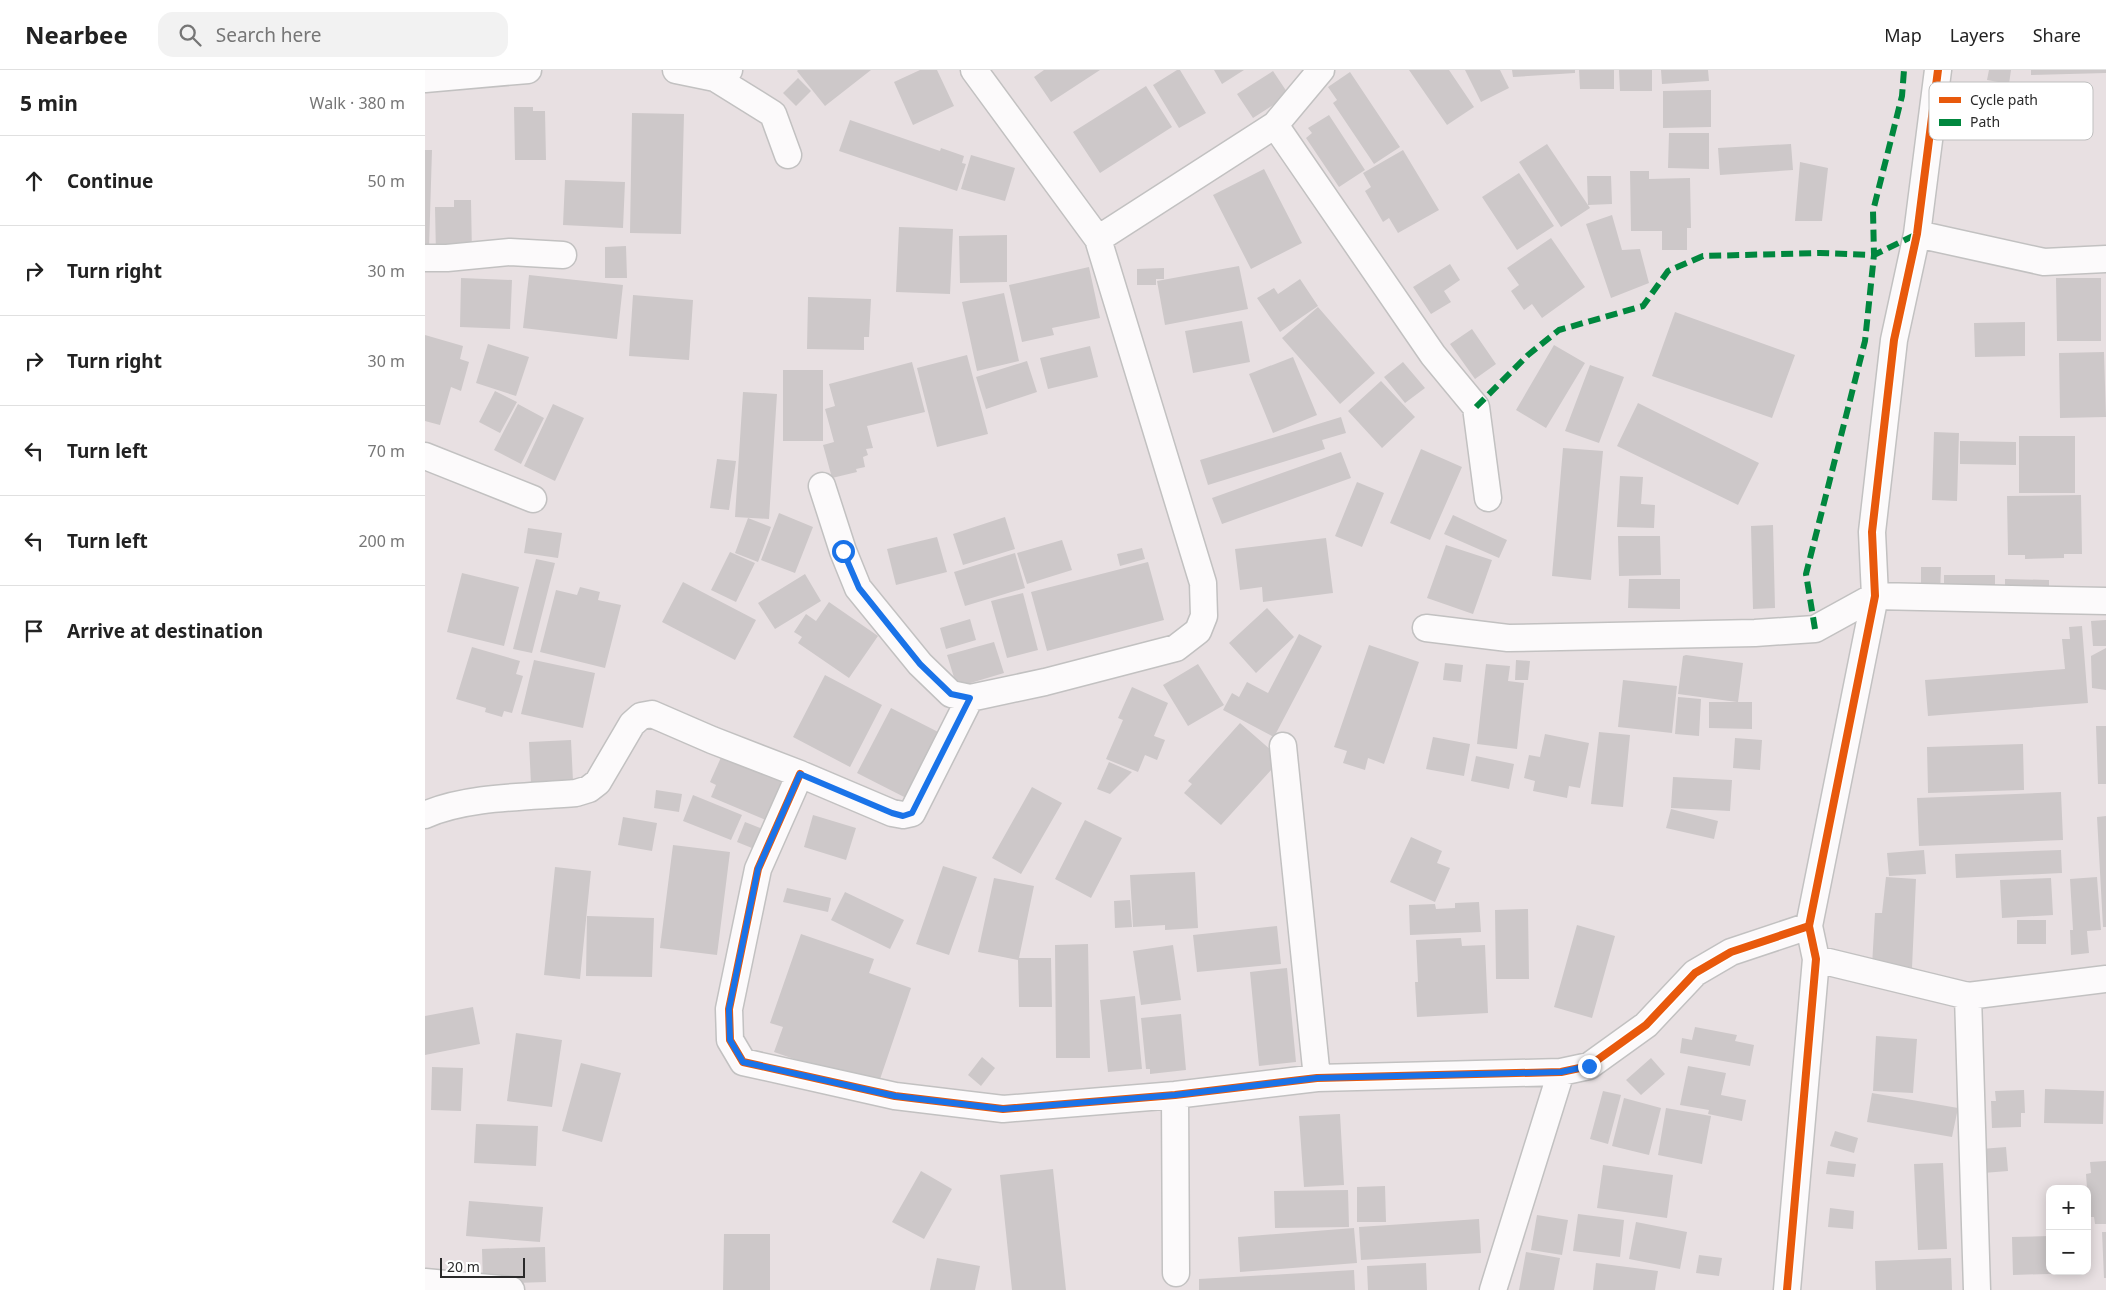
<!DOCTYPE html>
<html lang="en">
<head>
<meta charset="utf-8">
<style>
	body { margin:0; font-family:"Noto Sans",sans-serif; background:#f2f2f2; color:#222 }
	.controls { position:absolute; right:15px; bottom:15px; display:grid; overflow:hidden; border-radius:10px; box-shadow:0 2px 12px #0003 }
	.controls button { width:45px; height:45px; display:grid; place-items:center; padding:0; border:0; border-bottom:1px solid #e0e0e0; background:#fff; color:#222; font:25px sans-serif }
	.scale { position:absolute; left:15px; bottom:12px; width:85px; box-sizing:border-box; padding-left:5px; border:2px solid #2a2a2a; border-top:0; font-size:14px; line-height:18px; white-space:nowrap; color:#2a2a2a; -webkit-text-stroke:4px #fff; paint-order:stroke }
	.stop { position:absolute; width:15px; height:15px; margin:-11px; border:4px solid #1a73e8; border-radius:50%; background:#fff }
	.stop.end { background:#1a73e8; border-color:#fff; box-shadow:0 1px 5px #0008 }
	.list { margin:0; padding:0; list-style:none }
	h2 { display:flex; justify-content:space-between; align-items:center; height:65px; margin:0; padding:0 20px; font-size:21px }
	h2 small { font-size:16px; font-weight:400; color:#767676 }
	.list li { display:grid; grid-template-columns:32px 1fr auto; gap:15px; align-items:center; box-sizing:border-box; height:90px; padding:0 20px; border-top:1px solid #e0e0e0 }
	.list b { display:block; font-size:19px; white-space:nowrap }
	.list em { font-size:16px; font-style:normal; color:#767676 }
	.icon { flex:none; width:28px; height:28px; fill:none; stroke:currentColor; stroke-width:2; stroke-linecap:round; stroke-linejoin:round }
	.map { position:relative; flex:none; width:1681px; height:1220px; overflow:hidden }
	header { display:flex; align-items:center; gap:30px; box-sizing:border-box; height:70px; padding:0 25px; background:#fff; border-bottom:1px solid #e0e0e0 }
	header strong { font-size:24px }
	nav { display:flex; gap:28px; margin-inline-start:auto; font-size:18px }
	.search { width:350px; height:45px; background:#f2f2f2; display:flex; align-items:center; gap:12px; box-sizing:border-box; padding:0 18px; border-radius:15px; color:#767676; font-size:19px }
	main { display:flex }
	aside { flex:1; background:#fff }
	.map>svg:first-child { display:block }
</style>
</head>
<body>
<header>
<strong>Nearbee</strong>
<div class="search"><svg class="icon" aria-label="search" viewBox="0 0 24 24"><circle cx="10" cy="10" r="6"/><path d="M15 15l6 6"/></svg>Search here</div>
<nav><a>Map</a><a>Layers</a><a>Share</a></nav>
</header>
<main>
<aside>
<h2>5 min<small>Walk · 380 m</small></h2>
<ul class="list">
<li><svg class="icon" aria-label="ahead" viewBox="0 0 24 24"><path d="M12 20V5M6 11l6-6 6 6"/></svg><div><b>Continue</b></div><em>50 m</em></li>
<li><svg class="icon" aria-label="right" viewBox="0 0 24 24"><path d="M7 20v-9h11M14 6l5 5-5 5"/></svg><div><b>Turn right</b></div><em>30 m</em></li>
<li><svg class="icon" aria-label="right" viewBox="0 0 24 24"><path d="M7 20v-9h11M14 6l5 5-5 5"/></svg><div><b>Turn right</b></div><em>30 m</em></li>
<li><svg class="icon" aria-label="left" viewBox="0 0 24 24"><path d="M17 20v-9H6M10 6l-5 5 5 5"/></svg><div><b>Turn left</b></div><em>70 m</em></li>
<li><svg class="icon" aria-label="left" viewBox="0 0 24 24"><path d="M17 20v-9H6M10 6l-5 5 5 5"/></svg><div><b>Turn left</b></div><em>200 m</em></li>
<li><svg class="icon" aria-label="arrive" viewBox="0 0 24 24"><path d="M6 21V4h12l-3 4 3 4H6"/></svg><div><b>Arrive at destination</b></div></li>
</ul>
</aside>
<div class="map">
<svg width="1681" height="1220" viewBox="0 0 1681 1220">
	<rect width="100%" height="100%" fill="#e8e0e2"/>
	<!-- building -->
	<path fill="#cdc8c9" d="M373,0H446L400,36L372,1Z
		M495,0H512L529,36L488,55L469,12Z
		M619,0H675L626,32L609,7Z
		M752,0H755L781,43L754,58L728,15Z
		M789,0H819L797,14Z
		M984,0H1024L1049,37L1022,55Z
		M1040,0H1075L1084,18L1056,32Z
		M1087,0H1150V3L1088,7Z
		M1154,0H1189V19H1155Z
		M1194,0H1227V21H1195Z
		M1236,0H1283L1284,11L1237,14Z
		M1564,0H1586L1584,14L1562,10Z
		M1606,0H1681V3L1606,5Z
		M848,1L864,25L828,48L812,24Z
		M925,2L975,77L949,94L908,33L912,30L903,17Z
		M373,8L386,21L371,36L358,23Z
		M721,16L747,57L675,103L648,62Z
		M1286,20V57L1238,58V21Z
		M89,37H108V41H120L121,90H90Z
		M207,43L259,44L256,164L205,163Z
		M904,45L940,100L914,117L881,68L887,63L883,58Z
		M425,50L515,81L516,78L539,86L537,93L541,94L532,121L414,81Z
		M1244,63H1284V99L1243,98Z
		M1122,74L1165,138L1136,157L1094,92Z
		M1366,74L1368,100L1295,105L1293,78Z
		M0,80H7L4,179H0Z
		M978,80L1014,140L973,163L964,148L958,152L940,121L946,117L938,103Z
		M546,85L590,98L580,131L536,119Z
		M1375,92L1403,98L1397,151H1370Z
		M839,99L877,173L826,199L788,125Z
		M1205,101H1224V109L1265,108L1266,158H1262V180H1237V161H1206Z
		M1094,103L1129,156L1092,180L1057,127Z
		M1162,106H1186L1187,134L1163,135Z
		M140,110L200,112L198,158L138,155Z
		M29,130H46L47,185H11L10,137H29Z
		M1187,145L1197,180L1215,179L1224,213L1186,228L1161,154Z
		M474,157L528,159L525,224L471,222Z
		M582,165V212L535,213L534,166Z
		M1126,168L1160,217L1117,248L1107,234L1099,240L1086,221L1094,215L1082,198Z
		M201,176L202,208H180V177Z
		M1025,194L1035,210L1019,221L1026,232L1006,244L988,217Z
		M814,196L823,239L740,255L732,211Z
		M664,197L675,248L627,258L629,265L597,272L584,215Z
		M739,198V209H731V215H712V199Z
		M104,205L198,215L192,269L98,258Z
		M36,208L87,210L85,259L35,257Z
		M1631,208H1676V271H1632Z
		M875,209L893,236L855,262L832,228L849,218L853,224Z
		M579,223L594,291L552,301L537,232Z
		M208,225L268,230L264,290L204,286Z
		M383,227L446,229L444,267H439V280L382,279Z
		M893,237L950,303L915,334L857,268Z
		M1250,242L1370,285L1347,348L1227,306Z
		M817,251L825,292L768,303L760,261Z
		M1600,252V286L1550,287L1549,253Z
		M1047,259L1071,294L1050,309L1025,274Z
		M0,265L38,276L35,289L44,292L36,321L26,317L15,355L0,351Z
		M63,274L104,287L91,326L51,313Z
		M1129,275L1160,293L1121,358L1091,340Z
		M665,276L673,307L623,319L615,288Z
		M1679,282L1681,347L1635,348L1634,283Z
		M542,285L563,364L512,377L492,298Z
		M868,287L892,345L848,363L824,304Z
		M602,291L612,322L561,339L551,307Z
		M487,292L500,342L442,356L448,378L441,379L443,385L438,387L440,397L431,399L432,402L407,408L398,375L409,372L400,339L410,336L404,314Z
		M978,292L1000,318L980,333L959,307Z
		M1165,295L1199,307L1174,373L1140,361Z
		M358,300H398V371H358Z
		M956,311L990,347L957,378L923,341Z
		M70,321L92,332L75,363L54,352Z
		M318,322L352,324L344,449L310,447Z
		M1213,333L1334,393L1313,435L1192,376Z
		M93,334L119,348L96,394L69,380Z
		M128,334L159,348L130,411L99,396Z
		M916,347L921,363L897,370L900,379L783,415L775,390Z
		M1509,362L1534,363L1532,431L1507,430Z
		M1594,366H1650V423H1594Z
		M1535,371L1591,372V395L1535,394Z
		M1138,378L1178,381L1166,510L1127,506Z
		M996,379L1037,397L1005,470L965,453Z
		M916,382L926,408L797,454L787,428Z
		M292,389L311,391L304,440L285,438Z
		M1195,406L1218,407L1216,434L1230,435L1229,458L1192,457Z
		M932,412L959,423L937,477L910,466Z
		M1656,425L1657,484H1639V488L1600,489V485H1583L1582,426Z
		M354,443L388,457L370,503L336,490Z
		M1028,445L1082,470L1074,488L1019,464Z
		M580,447L590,479L538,495L528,464Z
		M323,448L346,457L333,492L310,483Z
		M1348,455L1350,538L1328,539L1326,456Z
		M103,458L137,463L133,488L99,483Z
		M1193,466H1235L1236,505L1194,506Z
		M512,467L522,502L471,515L462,479Z
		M901,468L908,523L838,532L837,517L815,520L810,479Z
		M637,470L647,500L602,514L592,483Z
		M1021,475L1067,490L1048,544L1002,528Z
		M717,478L720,489L695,496L692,484Z
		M305,482L330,493L311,532L286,520Z
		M590,483L600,518L540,536L529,502Z
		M111,489L130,493L107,583L88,579Z
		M723,492L739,550L622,581L606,522Z
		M1496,497H1516L1515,525H1496Z
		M37,503L94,517L79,576L22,562Z
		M380,504L396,531L350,559L333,533Z
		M1519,505H1570V528H1519Z
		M1204,509H1255V539L1203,538Z
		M1580,509L1624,510V529L1580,528Z
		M258,512L331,550L310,590L237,552Z
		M155,517L175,522L173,530L196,535L180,598L115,582L131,520L152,525Z
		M598,523L613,580L582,588L566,531Z
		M404,532L453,566L424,608L373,573L377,567L369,562L381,544L391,551Z
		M842,538L869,567L831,603L804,573Z
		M545,549L551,570L521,579L515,558Z
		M1681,550V576H1668L1666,551Z
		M1657,556L1663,633L1503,646L1500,610L1640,599L1637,569H1645L1644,557Z
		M874,564L897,576L849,667L798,640L807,623L814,627L822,612L843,623Z
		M569,572L579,603L532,617L522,585Z
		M944,575L994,592L959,694L943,688L940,700L918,693L922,681L909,677Z
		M47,577L95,591L91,604L98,606L87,643L79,641L77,647L60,642L61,638L31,629Z
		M1681,578V620L1667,618L1666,586Z
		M1261,585L1318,593L1313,632H1327V659L1284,658V632H1312L1253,624L1258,586Z
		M109,590L170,603L158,658L96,644Z
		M1091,590L1105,591L1103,610H1090Z
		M1020,593L1038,595L1036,612L1018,610Z
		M773,594L799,635L763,656L738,615Z
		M1061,594L1085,596L1083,611L1099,613L1092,679L1052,674Z
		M400,605L457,635L425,697L368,667Z
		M1198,610L1252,616L1247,663L1193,657Z
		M707,617L743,633L729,666L740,670L732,690L720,685L713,702L681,689L698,650L693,648Z
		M1253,627L1276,629L1274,666L1250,664Z
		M466,638L523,667L489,732L432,703Z
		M815,653L856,689L796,755L759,723L767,714L763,711Z
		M1671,656H1681V714H1673Z
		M1174,662L1205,665L1198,737L1166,734Z
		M1120,664L1164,673L1155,718L1144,716L1142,728L1108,721L1110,711L1099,708L1104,685L1115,687Z
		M1008,667L1045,674L1039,706L1001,699Z
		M1310,668L1337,670L1335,700L1308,698Z
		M146,670L148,711L106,714L104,672Z
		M1598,674L1599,720L1503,723L1502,677Z
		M298,683L361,710L343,751L286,727L291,715L285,712Z
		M1051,686L1089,694L1084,719L1046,711Z
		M684,692L707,702L685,724L672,719Z
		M1248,707L1307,710L1305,741L1246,738Z
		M607,717L637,733L596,804L567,788Z
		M231,720L257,724L254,742L229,738Z
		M1636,722L1638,770L1494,776L1492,728Z
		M268,725L317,745L306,770L258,751Z
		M1246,739L1293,751L1289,769L1241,758Z
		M388,745L431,758L421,790L379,777Z
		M1681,746V857H1678L1672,747Z
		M198,747L232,753L227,781L193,775Z
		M660,750L697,768L666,828L630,809Z
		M320,752L345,762L337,782L312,772Z
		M986,767L1017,781L1012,793L1025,798L1010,832L965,812Z
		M248,775L305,782L292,885L235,878Z
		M1499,780L1501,804L1464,806L1462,783Z
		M1636,780L1637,803L1531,808L1530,784Z
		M518,796L552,807L524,885L491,874Z
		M130,797L166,801L155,909L119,905Z
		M770,802L773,858L740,860V855L708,857L705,805Z
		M1461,807L1491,809L1487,898L1447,896L1450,843H1457Z
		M1672,807L1676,860L1662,861L1664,883L1646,885L1645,860H1648L1645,809Z
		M569,808L609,816L594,888H626L627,937H594L593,890L553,882Z
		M1626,808L1628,845L1577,848L1575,810Z
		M362,818L406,828L403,842L358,832Z
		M420,822L479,850L465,879L406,850Z
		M705,830L707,857L690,858L689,831Z
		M1054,832L1056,862L985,865L984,835L1010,834L1011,839L1030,838V833Z
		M1103,839L1104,909H1071L1070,840Z
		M162,846L229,848L227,907L161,906Z
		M1592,850H1621V874H1592Z
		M1152,855L1190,866L1167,948L1129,937Z
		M852,856L856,894L772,902L768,865Z
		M376,864L449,889L444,903L486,918L452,1018L349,982L358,957L345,953Z
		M1036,868L1037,876L1060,875L1063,943L992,947L990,912H993L991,870Z
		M663,874L665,988H631L630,875Z
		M748,875L756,930L716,935L708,881Z
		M862,898L871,992L834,996L825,902Z
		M710,926L717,999L683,1002L675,930Z
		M48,937L55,974L0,985V946Z
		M756,944L761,1000L725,1004V999H721L716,948Z
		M1270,957L1312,965L1310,971L1329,975L1325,996L1255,983L1257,968L1267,970Z
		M91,963L137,970L127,1037L82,1031Z
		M1451,966L1492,969L1488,1023L1448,1021Z
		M557,987L570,998L556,1016L543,1005Z
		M1226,988L1240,1004L1216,1025L1201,1010Z
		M156,993L196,1003L177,1072L137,1061Z
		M1263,996L1301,1003L1296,1025L1321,1030L1317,1051L1283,1044L1284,1040L1255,1035Z
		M7,997L38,998L36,1041L6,1040Z
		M1620,1019L1679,1021L1678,1054L1619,1053Z
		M1599,1020L1600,1043H1596V1057L1567,1058L1566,1031H1571L1570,1021Z
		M1178,1021L1196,1025L1183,1074L1165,1069Z
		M1447,1023L1533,1038L1527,1067L1442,1052Z
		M1199,1028L1236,1038L1224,1085L1187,1076Z
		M1241,1038L1286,1046L1277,1094L1233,1085Z
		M915,1044L919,1115L879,1117L874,1046Z
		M51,1054L113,1056L111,1096L49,1093Z
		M1410,1061L1433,1068L1429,1083L1405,1076Z
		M1581,1077L1583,1101L1558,1103L1556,1079Z
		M1403,1091L1431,1094L1429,1107L1401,1104Z
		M1681,1091V1154H1670L1669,1147H1664L1661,1104L1666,1103L1665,1092Z
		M1518,1093L1522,1179L1493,1180L1489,1094Z
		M1178,1095L1248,1105L1242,1148L1172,1138Z
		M628,1099L641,1220H587L575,1105Z
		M496,1101L527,1119L499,1169L467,1152Z
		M960,1116L961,1152H932V1117Z
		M923,1120L924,1157L850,1158L849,1121Z
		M44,1131L118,1137L115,1172L41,1166Z
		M1405,1138L1429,1141L1428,1159L1403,1157Z
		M1153,1144L1199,1150L1195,1187L1148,1181Z
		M1112,1145L1143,1150L1137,1185L1106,1180Z
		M1054,1149L1056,1183L936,1190L934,1157Z
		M1211,1152L1262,1162L1255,1199L1204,1189Z
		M929,1158L932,1193L815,1202L813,1167Z
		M1677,1162H1681V1208H1679Z
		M299,1164H345V1220H298Z
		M1625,1166V1201H1654V1203L1588,1205L1587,1167Z
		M120,1177L121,1212L58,1214L57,1179Z
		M1101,1182L1135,1188L1129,1220H1094Z
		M1274,1185L1297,1188L1294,1206L1271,1203Z
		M512,1188L555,1196L550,1220H505Z
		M1526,1188L1527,1220H1451L1450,1191Z
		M1001,1193L1002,1220H943L942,1196Z
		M1171,1193L1233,1201L1230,1220H1168Z
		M929,1200L930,1220H774V1209Z"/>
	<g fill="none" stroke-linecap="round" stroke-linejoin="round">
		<!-- minor casing -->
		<g stroke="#c2c1c1" stroke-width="29">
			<path id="minor" d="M251,0L290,8L304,0
				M549,0L673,169L850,55L896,0
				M290,8L348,44L363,85
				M0,9L103,0
				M850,55L1008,285L1051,337L1063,428
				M1492,164L1619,192L1681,189
				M0,188H22L85,182L138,185
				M0,386L108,429
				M397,416L418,481L433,518L495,594L526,624L545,628L620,612L751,578L773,561L779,546L778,513L673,169
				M1001,558L1083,568L1330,563L1390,559L1450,526L1681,531
				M858,676L892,1008
				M375,704L333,799L304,939L305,970L318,992L470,1026L578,1039L750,1025L892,1008L1136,1002L1164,996L1221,955L1270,903L1306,882L1384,856
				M0,745C42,726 105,727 151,723L164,719L173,712L207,654L216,646L227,644L287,670L375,704L467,743L478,745L487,743L545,628
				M1391,889L1543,926L1681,909
				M1543,926L1552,1220
				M750,1025L751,1203
				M0,1212L86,1220
				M1068,1220L1136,1002
				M1362,1220L1391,889L1384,856L1450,526L1447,462L1469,270L1492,164L1513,0"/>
		</g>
		<!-- minor -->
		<use href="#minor" stroke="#fcfafb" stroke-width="26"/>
		<!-- quiet -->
		<path stroke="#00873e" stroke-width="6" stroke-dasharray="12 6" stroke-linecap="butt" d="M1051,337L1103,285L1134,260L1218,236L1243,201L1278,186L1395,183L1449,185L1492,164
			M1390,559L1381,504L1440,271L1449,185L1448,141L1477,26L1479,0"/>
		<!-- cycleway casing -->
		<g stroke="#fff" stroke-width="11">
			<path id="cycleway" d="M375,704L333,799L304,939L305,970L318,992L470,1026L578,1039L750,1025L892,1008L1136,1002L1164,996L1221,955L1270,903L1306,882L1384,856
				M1362,1220L1391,889L1384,856L1450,526L1447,462L1469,270L1492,164L1513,0"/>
		</g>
		<!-- cycleway -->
		<use href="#cycleway" stroke="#e8590c" stroke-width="8"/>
	</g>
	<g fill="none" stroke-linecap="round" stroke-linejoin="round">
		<!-- route -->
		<path stroke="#1a73e8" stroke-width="6" d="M418,481L434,518L495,594L526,624L545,628L487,743L478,746L467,743L375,704L333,799L304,939L305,970L318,992L470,1026L578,1039L750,1025L892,1008L1136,1002L1164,996"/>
	</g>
	<!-- legend -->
	<rect x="1504" y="12" width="164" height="58" rx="8" fill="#fff" stroke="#bfbfbf" stroke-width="1"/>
	<rect x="1514" y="27" width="22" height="6" fill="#e8590c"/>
	<rect x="1514" y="49" width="22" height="7" fill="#00873e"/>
	<g font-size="14" fill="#2a2a2a">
		<text x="1545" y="35">Cycle path</text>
		<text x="1545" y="57">Path</text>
	</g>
</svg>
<div class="controls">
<button>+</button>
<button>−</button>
</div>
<div class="scale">20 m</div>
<div class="stop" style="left:418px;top:481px"></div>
<div class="stop end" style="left:1164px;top:996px"></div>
</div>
</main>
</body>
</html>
